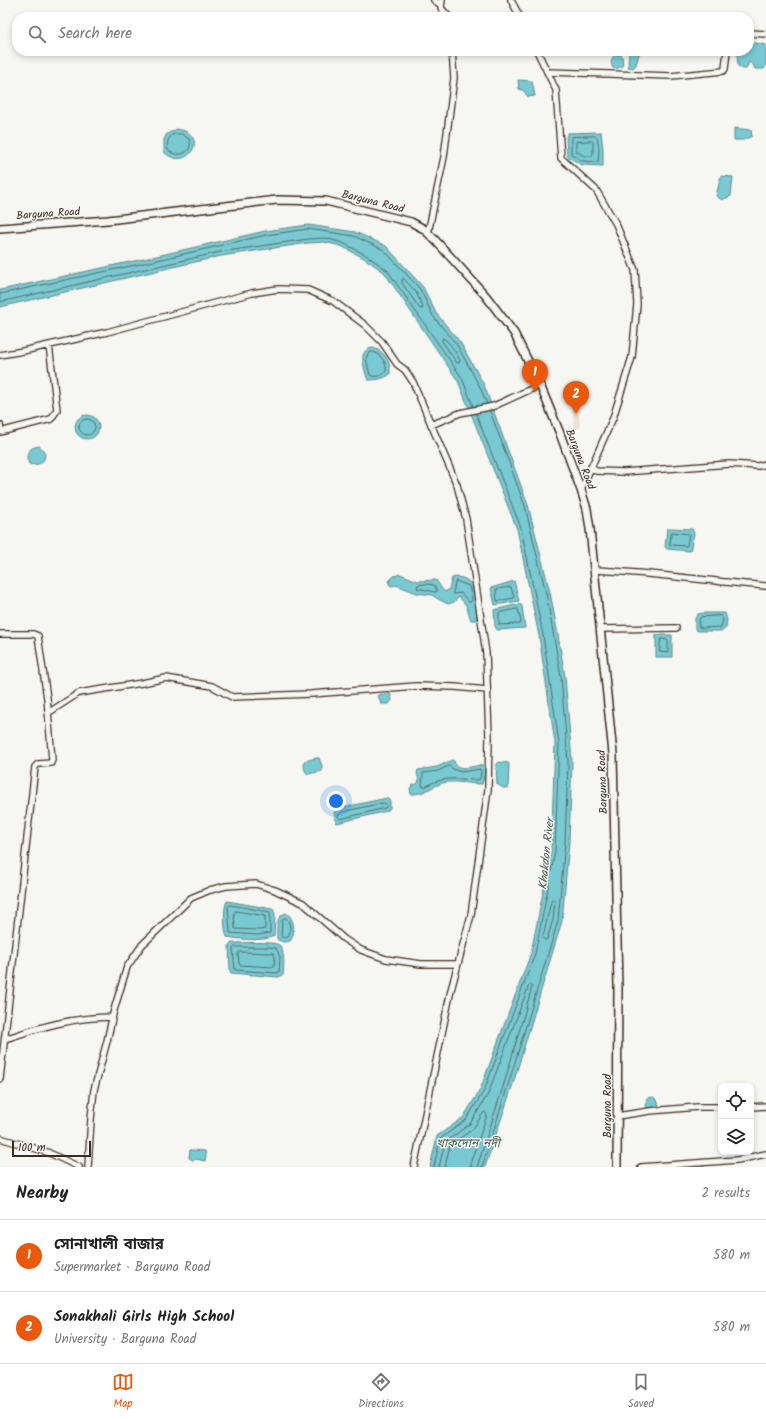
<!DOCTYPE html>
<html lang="en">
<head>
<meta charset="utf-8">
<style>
	body { margin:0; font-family:Kalam,"Noto Sans Bengali",sans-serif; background:#f2f2f2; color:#222 }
	.controls { position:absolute; right:12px; bottom:12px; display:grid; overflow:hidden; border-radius:8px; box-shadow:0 2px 6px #0003 }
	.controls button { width:36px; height:36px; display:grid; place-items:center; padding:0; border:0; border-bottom:1px solid #e0e0e0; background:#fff; color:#222; font:20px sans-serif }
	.scale { position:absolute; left:12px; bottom:10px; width:79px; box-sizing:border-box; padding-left:4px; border:2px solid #3b2a1e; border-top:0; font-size:11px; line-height:14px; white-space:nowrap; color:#3b2a1e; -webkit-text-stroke:3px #f6f6f2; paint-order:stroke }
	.you { position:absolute; left:336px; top:801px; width:14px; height:14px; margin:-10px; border:3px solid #fff; border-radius:50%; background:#1a73e8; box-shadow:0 0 0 6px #1a73e833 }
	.badge { display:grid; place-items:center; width:26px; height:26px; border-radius:50%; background:#ea580c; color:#fff; font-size:13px; font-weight:700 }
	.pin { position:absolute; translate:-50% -33px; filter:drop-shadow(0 1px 2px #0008) }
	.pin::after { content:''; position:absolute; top:21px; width:14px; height:12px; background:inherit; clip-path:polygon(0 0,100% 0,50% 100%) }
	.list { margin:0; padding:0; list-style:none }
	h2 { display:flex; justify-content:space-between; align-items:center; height:52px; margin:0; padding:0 16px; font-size:17px }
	h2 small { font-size:13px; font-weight:400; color:#767676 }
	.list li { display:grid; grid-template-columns:26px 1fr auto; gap:12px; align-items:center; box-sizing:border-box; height:72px; padding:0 16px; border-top:1px solid #e0e0e0 }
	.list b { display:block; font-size:15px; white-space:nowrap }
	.list p { margin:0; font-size:13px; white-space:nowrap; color:#767676 }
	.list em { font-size:13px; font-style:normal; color:#767676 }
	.icon { flex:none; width:22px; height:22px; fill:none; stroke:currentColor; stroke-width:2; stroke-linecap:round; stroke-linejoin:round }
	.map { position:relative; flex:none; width:766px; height:1167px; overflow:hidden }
	.search { position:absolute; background:#fff; box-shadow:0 2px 6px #0003; left:12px; right:12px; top:12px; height:44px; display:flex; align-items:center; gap:10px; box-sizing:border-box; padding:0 14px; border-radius:16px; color:#767676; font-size:15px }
	.sheet { height:196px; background:#fff }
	nav { display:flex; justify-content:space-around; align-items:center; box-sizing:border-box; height:56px; border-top:1px solid #e0e0e0; background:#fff; font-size:11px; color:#767676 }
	nav a { display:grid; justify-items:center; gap:2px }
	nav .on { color:#ea580c }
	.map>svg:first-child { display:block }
</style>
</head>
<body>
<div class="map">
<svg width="766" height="1167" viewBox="0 0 766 1167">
	<rect width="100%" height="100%" fill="#f6f6f2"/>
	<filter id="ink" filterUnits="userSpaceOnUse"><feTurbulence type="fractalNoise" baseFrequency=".025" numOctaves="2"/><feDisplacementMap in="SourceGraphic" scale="8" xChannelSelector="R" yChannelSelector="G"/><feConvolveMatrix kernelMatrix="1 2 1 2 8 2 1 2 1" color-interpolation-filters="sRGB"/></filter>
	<g filter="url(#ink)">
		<!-- built -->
		<path fill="#ede0d3" d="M572,400H578L580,428H574Z"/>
		<!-- water -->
		<path fill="#79c9d2" stroke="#60898a" d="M749,42L766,45V65L764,69H755L753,65L749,62L746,69H743L738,66L737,51H749Z
			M629,51H640L636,65L633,68L628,67Z
			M619,54L622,56L623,65C620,68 617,69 613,68C610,63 611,58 615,55Z
			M518,80L532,81L535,96L528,97L524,91L519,89Z
			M734,128L751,130L752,136L743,140H734Z
			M177,129C212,134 187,174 164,152V139L167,134Z
			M601,132L603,149V166L582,165L567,156L566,137L568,133Z
			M721,176L733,177L731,196L722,200L716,196Z
			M308,225L355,232L386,246L423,287L436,313L460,342L484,385L528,505L550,592L558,635L565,677L572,761L569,842L562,921L512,1087L485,1167H430L437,1136L463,1118L480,1090L531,953L551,852L555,743L539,636L517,529L458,381L384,272L364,258L341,246L324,242L308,243L221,256L0,307V290L148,258L265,231Z
			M373,348C385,351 391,362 390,374C384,379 376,380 368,380C366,376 365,372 364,367C362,357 361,350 373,348Z
			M75 427a12 12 0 1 1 24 0a12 12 0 1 1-24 0Z
			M39,446C51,454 43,468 29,464L27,458C27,450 32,447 39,446Z
			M671,528L692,529L694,534L690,551L667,549L665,547L667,529Z
			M400,574L418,581L436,580L442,589L445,592L449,589L452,578C459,575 471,580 474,588C476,595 478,613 476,620H471L466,605L459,597L454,602L448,604L438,599L432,595L417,593L396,585L391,586L389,584V581L394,576Z
			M514,581L519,601L495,605L491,588Z
			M520,604L522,606L525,628L497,630L495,626L494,610Z
			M704,613H725L727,620L726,628L722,631H698L695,629V618L698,614Z
			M656,635H672V657H656Z
			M390,693L392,700L389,704H381L378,695Z
			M316,758H319L322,766V771L308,774C304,772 304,766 304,761Z
			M452,760L454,761C457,774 476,764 485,765V773L482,784C470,784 458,781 447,782C434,784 424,795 411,794L410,788L413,785L417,784L419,781L417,773L418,770L437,767Z
			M498,762L508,763L509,764L508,788H503L497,784L496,766Z
			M387,798L390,801V808L387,811L337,823L336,822L334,812L340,808Z
			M227,901L273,909L275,914L274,936C263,942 238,939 227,937C224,930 223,907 227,901Z
			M286,913C295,918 296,934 290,941L284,942L278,940L277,938C277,928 275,917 286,913Z
			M232,943C240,943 273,941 279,945C285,949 284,969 283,975L278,977L231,973L230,970L229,945Z
			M653,1097L657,1100L659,1106L657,1108L647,1109C646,1106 646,1101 648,1098Z
			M190,1150L205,1151L206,1156L205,1161L196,1159L193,1160L189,1158Z"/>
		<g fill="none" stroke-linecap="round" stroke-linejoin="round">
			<!-- shore -->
			<path stroke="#546a66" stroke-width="1" d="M174,134H182L189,139C195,153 177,159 168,150C167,143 167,137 174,134Z
				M595,136L597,137L599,149L598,162L583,161L571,154V137Z
				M591,141L593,142V156H584L576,151V142Z
				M404,279L416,292L423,307L422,309H420L402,283V280Z
				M0,294L149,262L266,235L308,229L354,236L384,250L420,289L433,316L457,345L480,387L487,404
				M0,302L220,252L308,239L325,238L343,243L366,255L387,270L462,378L473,406
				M443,338C451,342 455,353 460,360L459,363H457L442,341Z
				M373,352C381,354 387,363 386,371C383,376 374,378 370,375L366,359L368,354Z
				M79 427a8 8 0 1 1 16 0a8 8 0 1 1-16 0Z
				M672,532L689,534L687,546L670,545Z
				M456,581L469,586L472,600L471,602H469L461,593L453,594Z
				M426,584L434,585L437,591L435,592L417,588L418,585Z
				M511,587L514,598L497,601L496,590Z
				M518,609L521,622L520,624L499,625V613Z
				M721,616L723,620L721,627L702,628L699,627V620L701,617Z
				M661,639L668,640V651L667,653L660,652Z
				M449,766L455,770L461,772L480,769L481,771L480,779L476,780C456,779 442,776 425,787L422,786L423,773L438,771Z
				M384,803L387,805L385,808L344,818L340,819L338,817L339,814L342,812Z
				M552,899L555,901L553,920L547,939L545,940L543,938Z
				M230,905L270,912V933L258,935L230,933L228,907Z
				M236,911L265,916V929L259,930L235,929L234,913Z
				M286,918C291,923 291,932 288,937L283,938L281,936L282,921Z
				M235,947H269L276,948L280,957L279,972L277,973L235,970L233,949Z
				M240,952L273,953L275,957L274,966L272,967L240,965L239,963L238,954Z
				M434,1167L440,1139L466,1120L484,1091L535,954L555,852L559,743L543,635L521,528L476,414
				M439,1167L445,1142L470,1124L488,1094L529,985L531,984L532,987L504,1084L477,1167
				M445,1167L450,1145L473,1129L483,1113L485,1112L487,1115L471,1161V1167
				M482,1167L508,1085L558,921L565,842L568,762L561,677L546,593L525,506L490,411"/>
			<!-- minor casing -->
			<g stroke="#3b2a1e" stroke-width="8">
				<path id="minor" d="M434,0L441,5
					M442,0L441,8L449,17
					M511,0L520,17
					M749,33L766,34
					M537,51L556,90L561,158L596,190L616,224L635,270L637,304L632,357L613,418L581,490
					M547,72L671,76L723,71L725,69L727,51
					M428,233L444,157L454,78L452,51
					M0,355L23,351L107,332L252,293L278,289L308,290L333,301L365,325L382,342L397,364L405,370L413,382L457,485L466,519L486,653L489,737L488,789L471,915L451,990L414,1167
					M0,425L1,432
					M431,425L460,413L494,406L540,385
					M0,432L51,419L57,410L49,345
					M591,467L596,471L624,472L729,464L758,466L766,464
					M595,570C652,573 709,581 766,586
					M601,629L676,628
					M0,634H33L38,636L47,698L52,760L51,763L38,764L35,767L0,1079
					M48,713L79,693L142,683L166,678L212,686L232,697L311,694L416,686L455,687L487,690
					M5,1039C40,1027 75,1017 112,1017
					M751,1107L766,1106
					M617,1116L650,1111L698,1107H721
					M0,1138L47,1152L79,1167
					M88,1167L91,1119L94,1090L107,1041L114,1010L127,967L142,945L191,898L210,890L226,886L256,884L275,890L303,903L344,939L361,950L386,959L421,964H458
					M641,1167L737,1160L766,1154"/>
			</g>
			<!-- major casing -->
			<g stroke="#3b2a1e" stroke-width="10">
				<path id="major" d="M0,228L108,220L277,200L326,201L411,222L424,229L436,241L486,296L514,333L540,385L559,431L581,490L587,509L590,529L613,754L618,987L617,1167"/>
			</g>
			<!-- minor -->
			<use href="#minor" stroke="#f6f6f2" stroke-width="5.5"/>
			<!-- major -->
			<use href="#major" stroke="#f6f6f2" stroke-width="7"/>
		</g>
	</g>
	<g text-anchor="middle" stroke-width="3" stroke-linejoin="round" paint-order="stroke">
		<!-- street labels -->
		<g font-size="11" fill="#3b2a1e" stroke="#f6f6f2">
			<text transform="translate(373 201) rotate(14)" y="4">Barguna Road</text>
			<text transform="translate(48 213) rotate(-4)" y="4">Barguna Road</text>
			<text transform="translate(581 459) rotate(69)" y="4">Barguna Road</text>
			<text transform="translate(602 782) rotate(-92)" y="4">Barguna Road</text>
			<text transform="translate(607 1106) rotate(-90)" y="4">Barguna Road</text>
		</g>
		<!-- water labels -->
		<g font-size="12" font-style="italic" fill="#4e5a54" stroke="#f6f6f2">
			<text transform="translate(546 854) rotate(-84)" y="4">Khakdon River</text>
			<text x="468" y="1147">খাকদোন নদী</text>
		</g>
	</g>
</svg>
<div class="controls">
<button><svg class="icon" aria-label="locate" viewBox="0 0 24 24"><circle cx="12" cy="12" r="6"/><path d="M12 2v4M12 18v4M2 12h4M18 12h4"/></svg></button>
<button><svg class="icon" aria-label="layers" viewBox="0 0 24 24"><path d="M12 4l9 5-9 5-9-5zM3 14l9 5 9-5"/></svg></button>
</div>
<div class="scale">100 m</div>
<div class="you"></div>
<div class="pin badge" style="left:535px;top:392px">1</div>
<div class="pin badge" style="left:576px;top:414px">2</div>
<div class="search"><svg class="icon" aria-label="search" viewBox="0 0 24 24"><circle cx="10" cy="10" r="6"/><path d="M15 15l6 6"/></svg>Search here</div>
</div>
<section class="sheet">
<h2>Nearby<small>2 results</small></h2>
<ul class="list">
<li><span class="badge">1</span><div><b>সোনাখালী বাজার</b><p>Supermarket · Barguna Road</p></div><em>580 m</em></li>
<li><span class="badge">2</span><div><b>Sonakhali Girls High School</b><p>University · Barguna Road</p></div><em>580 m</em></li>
</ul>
</section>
<nav>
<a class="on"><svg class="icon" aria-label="map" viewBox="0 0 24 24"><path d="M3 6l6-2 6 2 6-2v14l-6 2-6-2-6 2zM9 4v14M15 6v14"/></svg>Map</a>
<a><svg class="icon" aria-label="directions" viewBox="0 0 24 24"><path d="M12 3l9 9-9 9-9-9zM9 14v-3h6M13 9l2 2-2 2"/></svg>Directions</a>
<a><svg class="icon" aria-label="saved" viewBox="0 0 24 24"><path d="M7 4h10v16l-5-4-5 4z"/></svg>Saved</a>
</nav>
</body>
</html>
